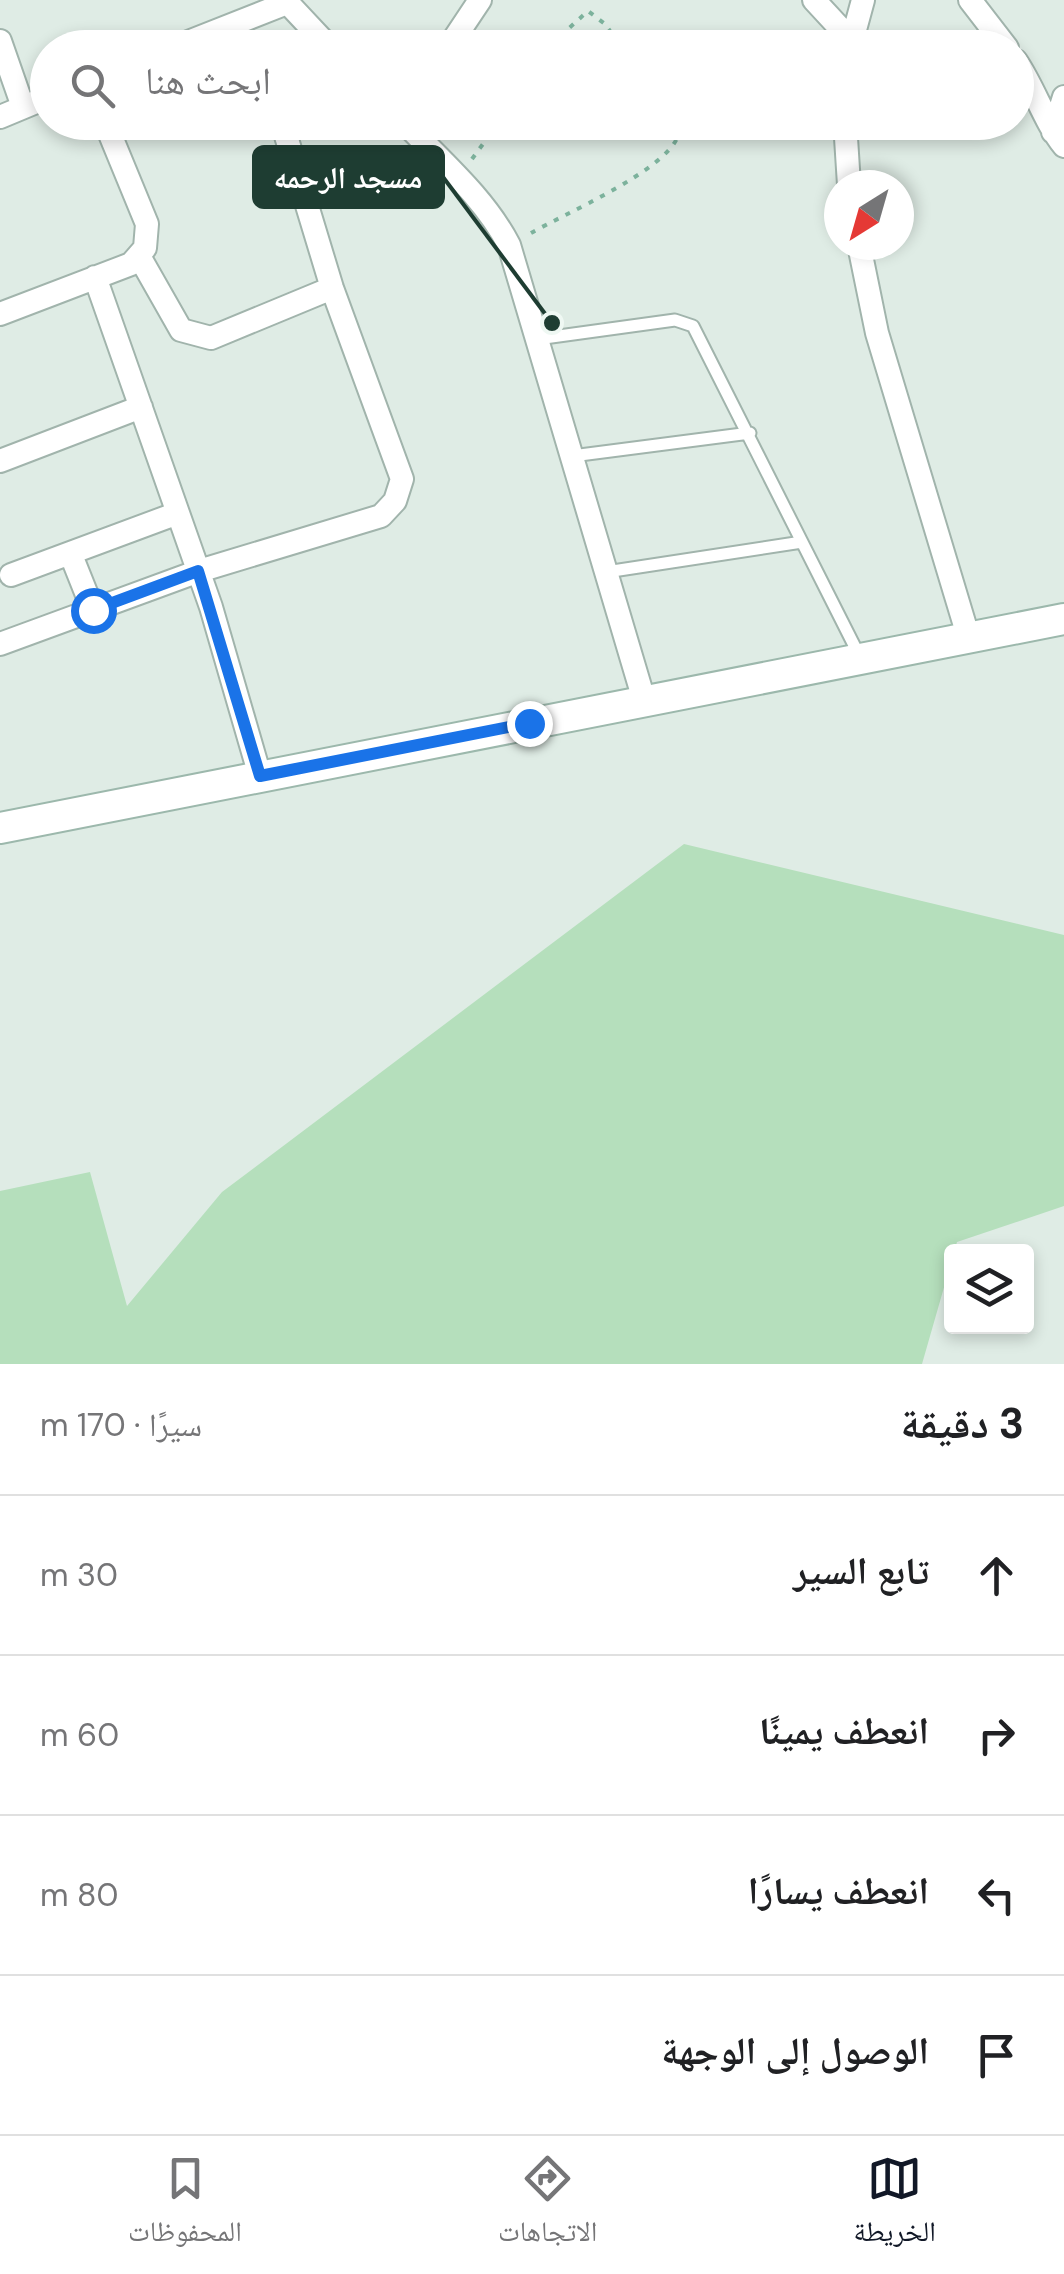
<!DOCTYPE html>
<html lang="ar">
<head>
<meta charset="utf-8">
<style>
	body { margin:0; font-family:"DM Sans","Noto Naskh Arabic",sans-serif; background:#f6f6f6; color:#202124; direction:rtl }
	.controls { position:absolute; right:30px; bottom:30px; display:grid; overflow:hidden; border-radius:10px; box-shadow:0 5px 15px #0003 }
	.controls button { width:90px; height:90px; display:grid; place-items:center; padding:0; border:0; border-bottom:2px solid #e0e0e0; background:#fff; color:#202124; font:50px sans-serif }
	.compass { position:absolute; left:824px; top:170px; width:90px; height:90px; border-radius:50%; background:#fff; box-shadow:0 5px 15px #0003; rotate:217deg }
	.stop { position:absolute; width:30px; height:30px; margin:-22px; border:8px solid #1a73e8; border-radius:50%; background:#fff }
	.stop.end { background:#1a73e8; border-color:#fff; box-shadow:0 2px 10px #0008 }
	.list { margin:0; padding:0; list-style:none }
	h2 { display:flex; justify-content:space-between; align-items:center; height:130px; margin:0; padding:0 40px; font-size:42px }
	h2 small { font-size:32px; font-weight:400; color:#757577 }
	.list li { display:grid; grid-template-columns:65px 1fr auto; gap:30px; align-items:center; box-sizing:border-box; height:160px; padding:0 40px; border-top:2px solid #e0e0e0 }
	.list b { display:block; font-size:38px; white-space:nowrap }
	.list em { font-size:32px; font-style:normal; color:#757577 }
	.icon { flex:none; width:55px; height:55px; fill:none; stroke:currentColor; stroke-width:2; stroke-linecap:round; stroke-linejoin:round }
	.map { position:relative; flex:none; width:1064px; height:1364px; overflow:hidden; direction:ltr }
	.search { position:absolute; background:#fff; box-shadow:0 5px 15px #0003; left:30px; right:30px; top:30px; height:110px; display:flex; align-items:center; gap:25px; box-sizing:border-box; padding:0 35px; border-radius:55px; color:#757577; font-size:38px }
	.sheet { height:770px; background:#fff }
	nav { display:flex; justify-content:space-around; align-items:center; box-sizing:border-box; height:140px; border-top:2px solid #e0e0e0; background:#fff; font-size:28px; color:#757577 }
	nav a { display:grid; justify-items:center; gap:5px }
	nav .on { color:#111827 }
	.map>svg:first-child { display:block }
</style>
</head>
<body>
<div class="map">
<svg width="1064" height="1364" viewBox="0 0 1064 1364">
	<rect width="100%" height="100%" fill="#dfece5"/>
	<!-- green -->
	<path fill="#b5dfbc" d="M684,844L1064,935V1206L957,1242L922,1364H0V1191L90,1172L127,1306L222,1192Z"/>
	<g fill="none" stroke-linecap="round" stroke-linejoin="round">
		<!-- lane casing -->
		<g stroke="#a1b4ac" stroke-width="15">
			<path id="lane" d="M537,339L675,320L693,326L859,655
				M572,456L750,433
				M606,572L802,542"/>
		</g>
		<!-- street casing -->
		<g stroke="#a1b4ac" stroke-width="26">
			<path id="street" d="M285,0L330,48
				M814,0L851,40
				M970,0L1007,48
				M0,41L23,107
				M173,48L287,3
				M448,48L480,0
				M850,48L863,0
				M1016,61C1035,89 1044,121 1064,146
				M0,117L48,97
				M404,122C441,161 484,197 509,245L644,700
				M845,122L849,185
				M1053,132L1064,97
				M859,245L877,333L969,639
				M139,256L181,330L211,338L332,288
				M95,277L211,607L260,776
				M0,314L131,264L145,248L147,224L105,122
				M0,461L141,407
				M71,555L93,610
				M11,575L178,513
				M0,644L199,571L381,516L395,501L402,479L332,288L286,136"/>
		</g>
		<!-- secondary casing -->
		<g stroke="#9cb8ac" stroke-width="34">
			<path id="secondary" d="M0,828L1064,619"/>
		</g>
		<!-- path -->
		<path stroke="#7cb29c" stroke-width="4" stroke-dasharray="5 8" stroke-linecap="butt" d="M554,48L568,29L588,11L605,24L622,48
			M472,159L499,122
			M531,233C566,213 665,171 678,136L672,122"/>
		<!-- lane -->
		<use href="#lane" stroke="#fff" stroke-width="11"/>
		<!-- street -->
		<use href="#street" stroke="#fff" stroke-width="22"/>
		<!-- secondary -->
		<use href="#secondary" stroke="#fff" stroke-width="30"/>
	</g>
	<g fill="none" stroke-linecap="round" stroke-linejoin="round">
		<!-- route -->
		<path stroke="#1a73e8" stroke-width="12" d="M93,610L198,571L260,776L529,723"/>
	</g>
	<!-- callouts -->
	<path fill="none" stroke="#1e3d32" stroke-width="4" d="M552 323L443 177"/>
	<circle fill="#1e3d32" stroke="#eff8f3" stroke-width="4" cx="552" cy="323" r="10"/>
	<rect fill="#1e3d32" stroke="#1e3d32" stroke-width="4" x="254" y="147" width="189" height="60" rx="10"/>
	<g font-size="30" text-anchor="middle" font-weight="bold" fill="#fff">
		<text x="348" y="188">مسجد الرحمه</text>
	</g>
</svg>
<div class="controls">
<button><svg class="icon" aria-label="layers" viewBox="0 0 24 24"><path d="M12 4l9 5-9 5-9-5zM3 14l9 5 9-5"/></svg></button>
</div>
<svg class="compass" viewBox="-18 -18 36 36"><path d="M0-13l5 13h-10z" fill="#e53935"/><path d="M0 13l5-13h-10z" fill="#757577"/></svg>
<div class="stop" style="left:93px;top:610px"></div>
<div class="stop end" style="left:529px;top:723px"></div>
<div class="search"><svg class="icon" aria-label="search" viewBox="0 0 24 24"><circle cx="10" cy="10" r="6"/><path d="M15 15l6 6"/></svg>ابحث هنا</div>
</div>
<section class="sheet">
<h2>3 دقيقة<small>سيرًا · 170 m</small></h2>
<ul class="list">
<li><svg class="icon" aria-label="ahead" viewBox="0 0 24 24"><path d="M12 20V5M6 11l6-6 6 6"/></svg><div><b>تابع السير</b></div><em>30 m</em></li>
<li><svg class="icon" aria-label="right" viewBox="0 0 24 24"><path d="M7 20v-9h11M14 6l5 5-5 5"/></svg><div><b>انعطف يمينًا</b></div><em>60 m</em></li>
<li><svg class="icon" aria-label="left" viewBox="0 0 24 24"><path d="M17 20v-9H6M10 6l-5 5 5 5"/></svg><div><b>انعطف يسارًا</b></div><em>80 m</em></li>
<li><svg class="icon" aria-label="arrive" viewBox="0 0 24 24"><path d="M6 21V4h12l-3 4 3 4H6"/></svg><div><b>الوصول إلى الوجهة</b></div></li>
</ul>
</section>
<nav>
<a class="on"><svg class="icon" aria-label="map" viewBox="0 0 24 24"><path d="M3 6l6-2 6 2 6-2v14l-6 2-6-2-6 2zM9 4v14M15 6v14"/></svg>الخريطة</a>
<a><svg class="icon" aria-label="directions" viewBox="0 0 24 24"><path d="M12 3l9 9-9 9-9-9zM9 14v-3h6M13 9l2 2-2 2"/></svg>الاتجاهات</a>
<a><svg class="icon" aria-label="saved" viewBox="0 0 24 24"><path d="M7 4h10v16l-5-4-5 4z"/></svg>المحفوظات</a>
</nav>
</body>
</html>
